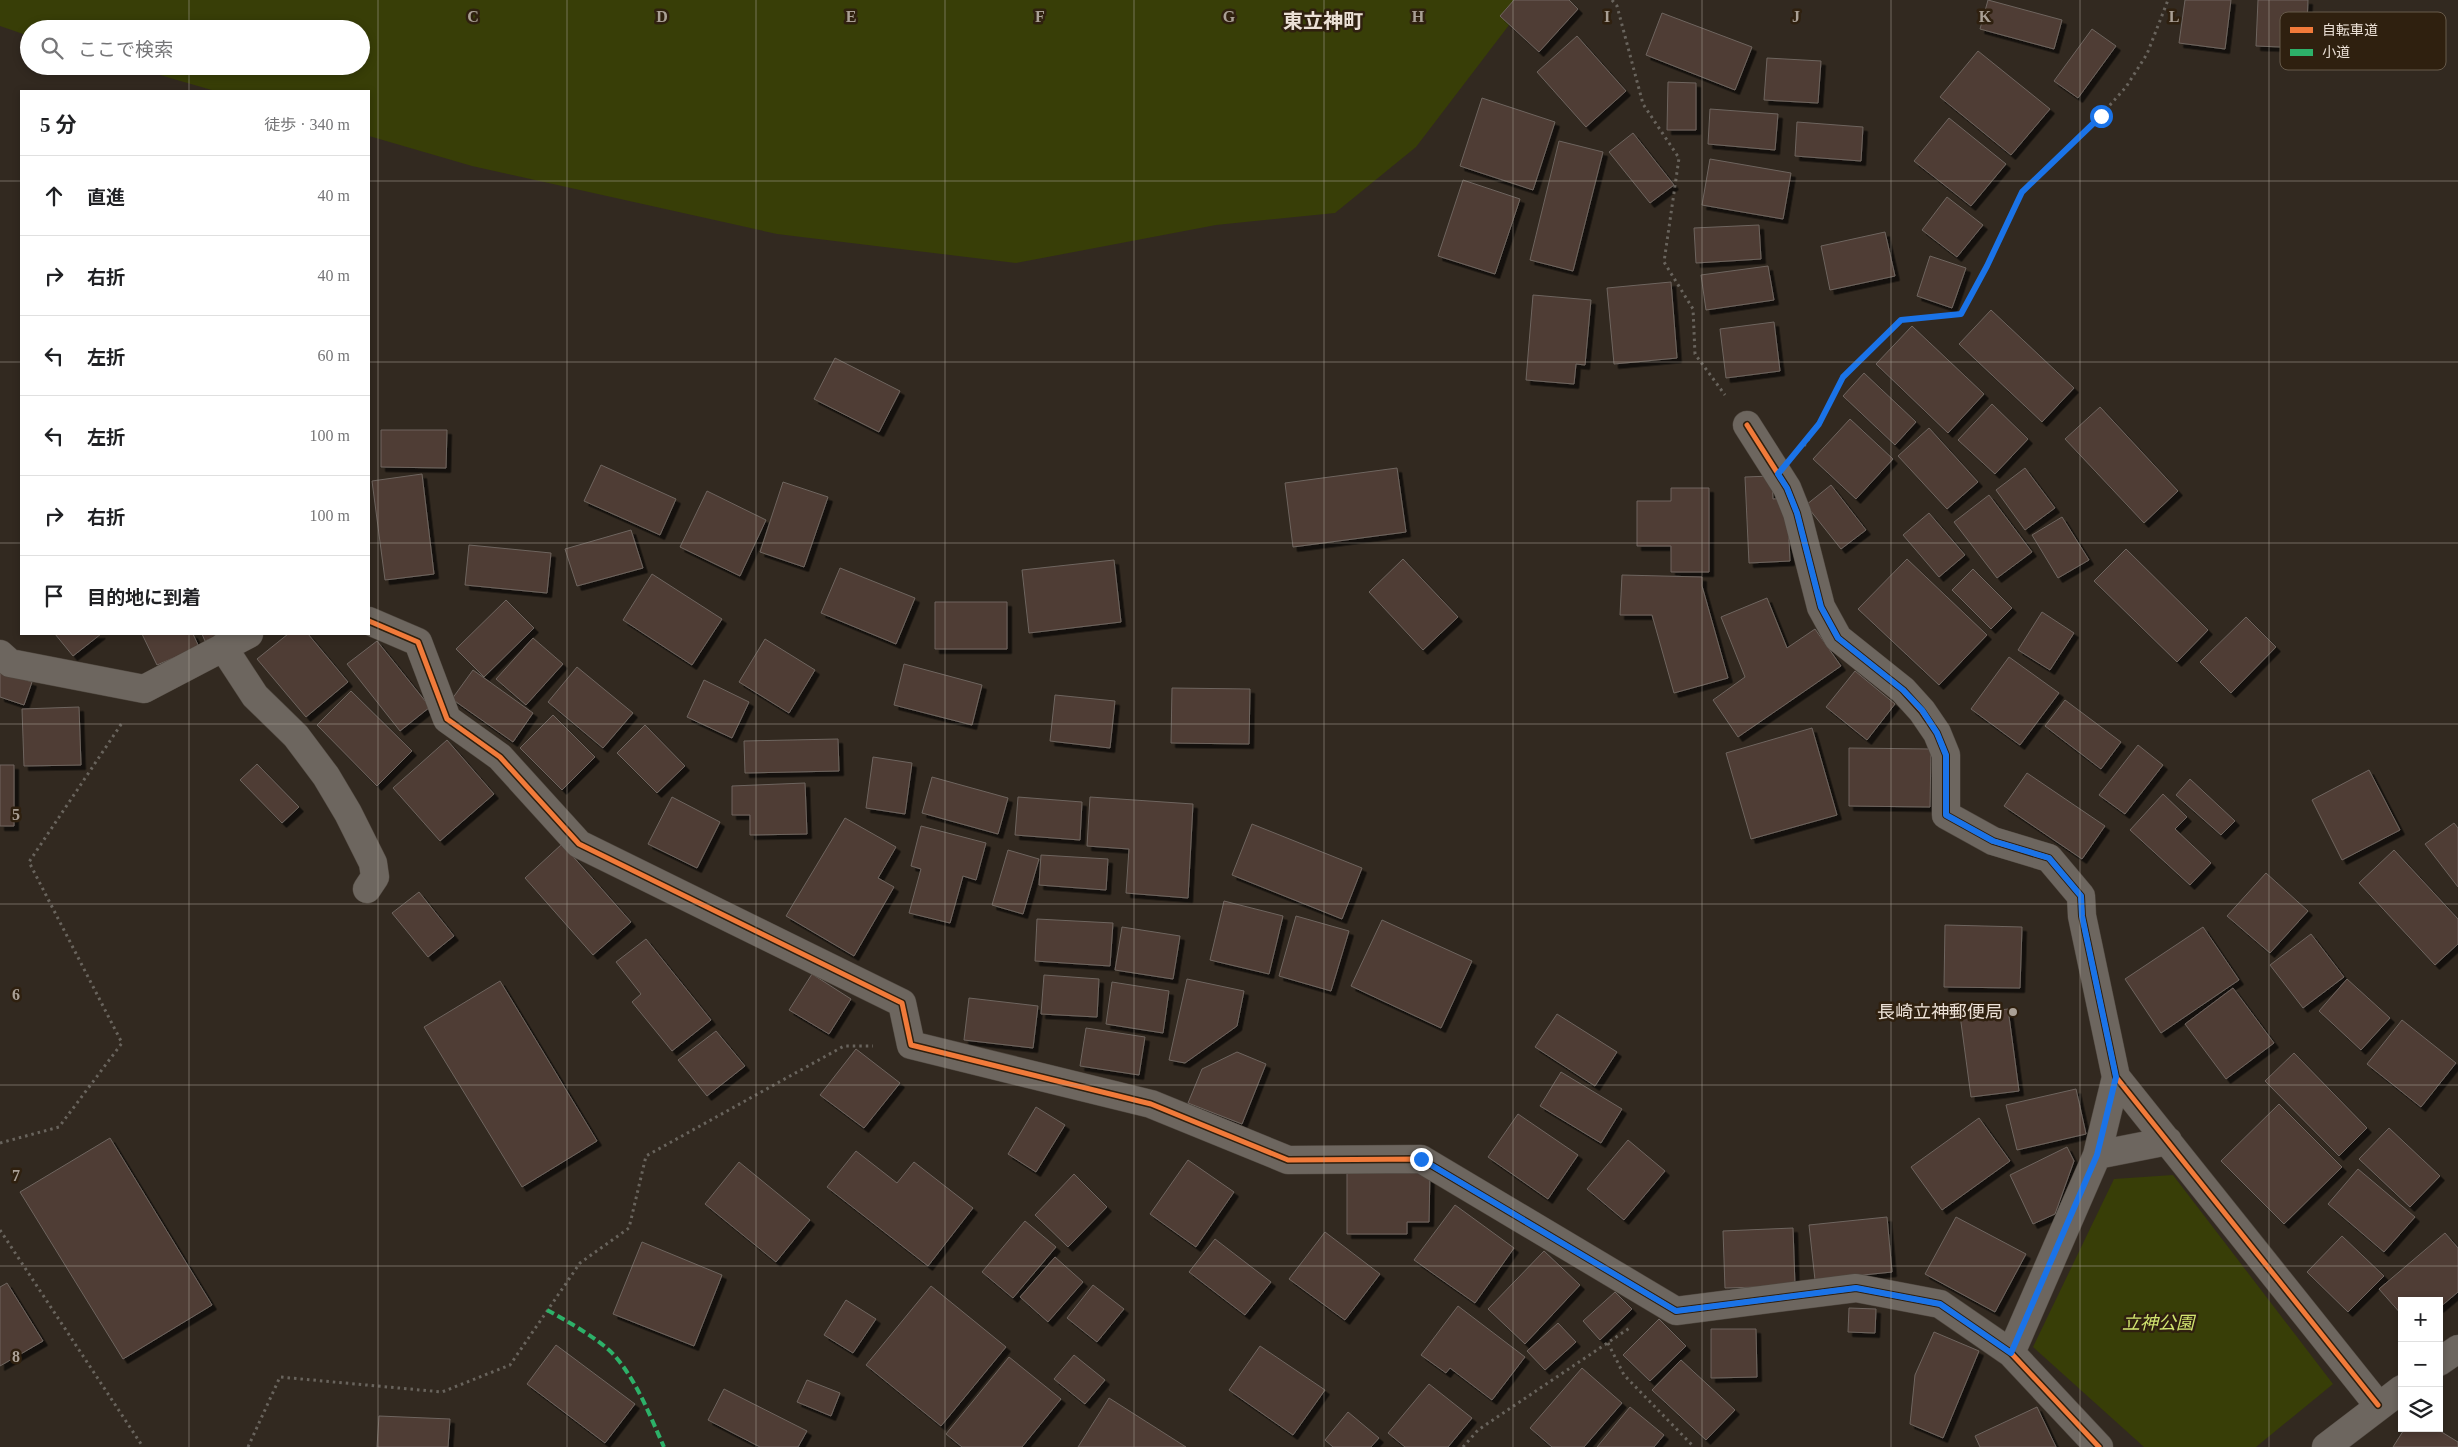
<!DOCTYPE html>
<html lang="ja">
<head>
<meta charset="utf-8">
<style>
	body { margin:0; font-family:"Times New Roman","Noto Sans JP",serif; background:#f2f2f2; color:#202124 }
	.controls { position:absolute; right:15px; bottom:15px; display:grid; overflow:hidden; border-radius:0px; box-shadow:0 2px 8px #0003 }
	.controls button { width:45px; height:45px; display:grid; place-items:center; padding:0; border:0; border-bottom:1px solid #e0e0e0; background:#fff; color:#202124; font:25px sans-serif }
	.stop { position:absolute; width:15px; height:15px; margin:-11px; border:4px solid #1a73e8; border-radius:50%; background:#fff }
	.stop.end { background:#1a73e8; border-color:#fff; box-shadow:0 1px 5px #0008 }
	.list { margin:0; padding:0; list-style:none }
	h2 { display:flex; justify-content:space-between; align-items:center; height:65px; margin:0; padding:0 20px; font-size:21px }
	h2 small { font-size:16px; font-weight:400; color:#757577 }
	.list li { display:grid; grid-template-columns:32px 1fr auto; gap:15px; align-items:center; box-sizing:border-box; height:80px; padding:0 20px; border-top:1px solid #e0e0e0 }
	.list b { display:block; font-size:19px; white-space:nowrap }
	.list em { font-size:16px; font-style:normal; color:#757577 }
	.icon { flex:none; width:28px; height:28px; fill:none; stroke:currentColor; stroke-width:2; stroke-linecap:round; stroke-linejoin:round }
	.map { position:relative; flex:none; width:2458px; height:1447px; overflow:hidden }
	.search { position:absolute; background:#fff; box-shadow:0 2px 8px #0003; left:20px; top:20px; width:350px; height:55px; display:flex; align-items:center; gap:12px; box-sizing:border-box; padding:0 18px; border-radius:28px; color:#757577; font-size:19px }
	.panel { position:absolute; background:#fff; box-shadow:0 2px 8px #0003; left:20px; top:90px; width:350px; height:545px; border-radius:0px }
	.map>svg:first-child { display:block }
</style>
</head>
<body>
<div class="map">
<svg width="2458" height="1447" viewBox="0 0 2458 1447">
	<defs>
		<filter id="shadow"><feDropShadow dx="4.5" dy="4.5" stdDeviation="0" flood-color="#0009"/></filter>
	</defs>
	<rect width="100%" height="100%" fill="#322920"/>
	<!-- green -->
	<path fill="#383e07" d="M0,0H1528L1416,147L1335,213L1216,225L1016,263L777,234L472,166L369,136V91H215L129,66H361V29H29V36L0,26Z
		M2173,1175L2333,1384L2256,1447H2144L2033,1347L2114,1179Z"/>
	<!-- building -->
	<path fill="#4f3c34" stroke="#6e655f" filter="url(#shadow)" d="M1514,0H1569L1578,9L1539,52L1500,16Z
		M1988,0L2062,20L2054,49L1980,29Z
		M2185,0H2231L2225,49L2179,43Z
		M2258,0H2308L2306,48L2256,46Z
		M1662,13L1752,47L1735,90L1646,55Z
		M2092,29L2116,46L2078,98L2054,81Z
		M1577,36L1626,91L1586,127L1537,72Z
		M1978,51L2050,109L2011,155L1940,97Z
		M1767,58L1821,61L1818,103L1764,100Z
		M1668,82L1696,83V130H1667Z
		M1482,98L1555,122L1533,190L1460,166Z
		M1710,109L1778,114L1775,150L1708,144Z
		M1949,118L2006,164L1971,206L1914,161Z
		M1797,122L1863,127L1861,161L1795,156Z
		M1633,133L1674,185L1650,203L1609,152Z
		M1559,141L1603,152L1573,271L1530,260Z
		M1710,159L1791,173L1783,219L1702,205Z
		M1463,180L1520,199L1495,274L1438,256Z
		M1947,197L1983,225L1957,257L1922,230Z
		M1759,225L1761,259L1696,263L1694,228Z
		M1885,232L1895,276L1830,290L1821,246Z
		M1930,256L1966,268L1952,308L1917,296Z
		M1768,266L1774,300L1706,310L1701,275Z
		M1671,282L1677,358L1614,364L1607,288Z
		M1533,295L1591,300L1585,365L1576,364L1574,384L1526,380Z
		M1991,310L2074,388L2042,422L1959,344Z
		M1774,322L1780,371L1726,378L1720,329Z
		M1912,326L1984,394L1948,433L1876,364Z
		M835,358L900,391L879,432L814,399Z
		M1864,373L1916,422L1895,445L1843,396Z
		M1992,404L2028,439L1995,474L1958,440Z
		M2100,407L2178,491L2144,523L2065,439Z
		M1850,419L1893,459L1856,499L1813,459Z
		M1929,428L1978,482L1947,509L1898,456Z
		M381,430H447L446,468L381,467Z
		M601,465L676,499L660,535L584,501Z
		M1397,468L1406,532L1293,547L1285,483Z
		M2025,468L2055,508L2025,530L1996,490Z
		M422,474L434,574L385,580L372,481Z
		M1772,476L1773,499L1787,498L1790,561L1749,563L1745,477Z
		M783,482L828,497L804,567L760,552Z
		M1831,485L1866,530L1841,549L1806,505Z
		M1671,488H1709V572H1671V546H1637V501H1671Z
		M707,491L766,520L740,576L680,547Z
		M1989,495L2032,552L1997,578L1954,522Z
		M1929,513L1965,555L1939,577L1903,535Z
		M2062,517L2089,560L2058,578L2032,535Z
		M631,530L643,568L577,586L565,549Z
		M469,545L551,553L547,593L465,585Z
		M2126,549L2208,630L2177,662L2094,581Z
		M1403,559L1458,617L1423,650L1369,592Z
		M1907,559L1987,635L1939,685L1858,609Z
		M1114,560L1121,622L1029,633L1022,570Z
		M840,568L915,598L896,644L821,613Z
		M1973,569L2012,608L1991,629L1952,590Z
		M652,574L722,619L692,665L623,620Z
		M1622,575L1702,577V586L1728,678L1674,693L1652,615H1620Z
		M1767,598L1787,648L1815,629L1841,666L1738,737L1713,700L1745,677L1721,617Z
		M506,600L534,628L484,677L456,649Z
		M935,602H1007V649H935Z
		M2042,612L2074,633L2050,670L2018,650Z
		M2246,617L2276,647L2231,693L2200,662Z
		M55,634H101L73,656Z
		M142,634H193L199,647L157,665Z
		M202,634H222L205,641Z
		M288,634H308L348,682L306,717L257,659Z
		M533,638L563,664L526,705L496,679Z
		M765,639L815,670L789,713L739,682Z
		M377,641L430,707L400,731L347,664Z
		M2009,657L2059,693L2020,745L1971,709Z
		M904,664L982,685L972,725L894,705Z
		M577,667L633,713L603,748L548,702Z
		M473,670L533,713L513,742L452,699Z
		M0,671L32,682L24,705L0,697Z
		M1855,671L1895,704L1867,740L1826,707Z
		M704,680L749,702L732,738L687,717Z
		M1172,688L1250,689L1249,744L1171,743Z
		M351,691L412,751L377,786L317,725Z
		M1055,695L1115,701L1110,748L1050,741Z
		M2065,700L2121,742L2101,769L2045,726Z
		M79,707L81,765L24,766L22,709Z
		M553,715L595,757L562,790L520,748Z
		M645,725L685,766L657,793L617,753Z
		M1812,728L1837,815L1751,839L1726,753Z
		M838,739L839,771L745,773L744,741Z
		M447,740L494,794L440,841L393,788Z
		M2138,745L2163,765L2125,814L2099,795Z
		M1849,748L1931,749L1930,807L1849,806Z
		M873,757L912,763L905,814L866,808Z
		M257,764L299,807L282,823L240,780Z
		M0,765H14V826H0Z
		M2369,770L2400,830L2342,860L2312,800Z
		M2027,773L2105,826L2082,859L2004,806Z
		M932,777L1008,798L998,834L922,813Z
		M2190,779L2235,821L2221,835L2176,795Z
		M805,783L807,834L750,835V815H732V786Z
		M2163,794L2187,817L2175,829L2211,863L2190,885L2130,830Z
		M672,797L720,822L697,868L648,844Z
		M1018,797L1082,802L1080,840L1015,835Z
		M1090,797L1193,804L1188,898L1126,893L1129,849L1087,846Z
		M845,818L896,847L878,878L894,887L854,956L786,916Z
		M2454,823L2458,828V887L2425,844Z
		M1252,824L1362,868L1342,919L1232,875Z
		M921,826L986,843L976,880L963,876L950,923L909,913L921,869L911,866Z
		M562,844L631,922L593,955L525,878Z
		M1008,850L1039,859L1023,914L992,905Z
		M2394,850L2458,919V944L2435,965L2359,883Z
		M1041,855L1108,859L1106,890L1039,885Z
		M2266,873L2308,911L2270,953L2227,916Z
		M419,892L454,936L428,957L392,913Z
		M1224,901L1283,916L1269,974L1210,960Z
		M1296,916L1349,931L1331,991L1279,976Z
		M1037,919L1113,923L1110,966L1035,961Z
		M1382,920L1472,961L1441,1028L1351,986Z
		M1945,925L2022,927L2020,988L1944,987Z
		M1122,927L1180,936L1173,979L1115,970Z
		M2203,927L2239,980L2161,1033L2125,979Z
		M2311,934L2344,977L2303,1008L2270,965Z
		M646,939L711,1020L672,1051L632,1002L641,994L616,962Z
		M812,974L851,999L829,1034L789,1010Z
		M1044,975L1099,979L1097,1017L1041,1014Z
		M1187,979L1244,991L1237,1026L1185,1063L1169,1060Z
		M2347,979L2390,1018L2361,1050L2319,1011Z
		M500,981L597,1141L522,1187L424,1027Z
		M1112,982L1169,991L1163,1033L1106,1024Z
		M2233,988L2274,1043L2226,1079L2185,1024Z
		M969,998L1038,1006L1033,1048L964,1040Z
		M2008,1009L2019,1091L1971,1097L1960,1015Z
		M1557,1014L1617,1052L1595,1086L1535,1047Z
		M2402,1020L2456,1063L2421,1107L2367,1064Z
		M1086,1028L1145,1037L1139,1075L1080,1066Z
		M716,1031L745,1066L707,1096L678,1060Z
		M856,1049L900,1083L864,1128L820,1095Z
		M1237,1052L1266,1064L1242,1124L1188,1103L1202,1069Z
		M2294,1053L2367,1128L2339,1156L2265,1081Z
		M1561,1072L1622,1109L1601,1143L1540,1106Z
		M2076,1089L2086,1134L2017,1150L2006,1105Z
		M2279,1104L2342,1167L2284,1224L2221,1161Z
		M1036,1107L1065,1125L1036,1172L1008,1154Z
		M1518,1114L1578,1155L1548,1199L1488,1157Z
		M1979,1118L2010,1161L1942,1210L1911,1167Z
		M2389,1128L2440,1176L2410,1207L2359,1159Z
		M110,1138L212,1305L123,1359L20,1192Z
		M1628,1140L1665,1171L1624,1220L1587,1189Z
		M2067,1147L2074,1161L2055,1214L2033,1224L2010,1175Z
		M856,1151L897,1183L914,1162L973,1208L928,1266L827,1187Z
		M1188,1160L1234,1192L1196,1247L1150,1214Z
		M739,1162L810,1220L776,1262L705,1204Z
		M2358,1169L2415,1217L2384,1252L2328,1204Z
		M1347,1170H1430L1429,1222H1407V1234H1347Z
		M1074,1174L1107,1207L1068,1247L1035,1215Z
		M1455,1205L1514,1248L1475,1303L1414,1260Z
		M1887,1217L1892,1272L1815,1280L1809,1225Z
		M1956,1217L2026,1254L1995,1312L1925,1274Z
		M1025,1221L1056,1247L1013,1298L982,1272Z
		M1793,1228L1795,1286L1725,1288L1723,1231Z
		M1325,1232L1380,1274L1345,1320L1289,1279Z
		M2445,1233L2458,1248V1292L2439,1308V1301H2402V1315L2379,1289Z
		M2342,1236L2384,1276L2348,1312L2307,1272Z
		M1215,1239L1271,1282L1245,1315L1189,1272Z
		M642,1242L722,1275L694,1346L613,1314Z
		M1544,1251L1580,1285L1525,1344L1488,1309Z
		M1055,1257L1083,1282L1048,1322L1020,1297Z
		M7,1283L43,1341L0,1366V1287Z
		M1093,1285L1124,1309L1097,1342L1067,1318Z
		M931,1286L1006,1347L941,1426L866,1365Z
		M1615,1292L1632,1309L1600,1340L1583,1321Z
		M846,1300L876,1319L853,1353L824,1335Z
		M1458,1306L1525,1357L1492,1400L1450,1368L1446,1373L1421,1355Z
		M1849,1308L1876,1309L1875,1333L1848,1332Z
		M1659,1319L1686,1346L1650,1381L1623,1355Z
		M1558,1323L1576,1342L1545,1370L1527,1351Z
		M1711,1329H1756L1757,1377L1711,1378Z
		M1934,1332L1979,1351L1943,1438L1910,1424L1915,1375Z
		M556,1345L635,1404L605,1443L527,1384Z
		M1260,1346L1325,1390L1293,1435L1229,1390Z
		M1074,1355L1105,1380L1085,1404L1054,1379Z
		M1009,1357L1061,1399L1022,1447H962L946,1434Z
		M1681,1360L1735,1410L1706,1440L1652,1390Z
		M1582,1368L1622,1403L1584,1447H1552L1530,1428Z
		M807,1380L840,1393L831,1416L797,1402Z
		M1429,1384L1472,1418L1448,1447H1405L1388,1433Z
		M724,1389L807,1431L798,1447H760L708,1420Z
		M1109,1398L1186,1447H1078Z
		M1630,1407L1664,1435L1654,1447H1597Z
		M2037,1407L2056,1447H1980L1975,1436Z
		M1348,1412L1379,1438L1371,1447H1333L1325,1440Z
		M379,1416L450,1419L448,1447H377Z
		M2405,1428H2435L2458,1442V1447H2393Z"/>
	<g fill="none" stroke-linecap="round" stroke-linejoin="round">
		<!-- street casing -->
		<g stroke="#4f473f" stroke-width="29">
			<path id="street" d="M1747,425L1787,488L1797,513L1821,607L1838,638L1903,690L1922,711L1937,733L1946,755V815L1993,841L2049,858L2081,896L2082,916L2116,1077L2378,1405
				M369,621L418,642L447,719L500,757L579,844L902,1003L911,1045L1151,1104L1288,1160L1421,1159L1676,1311L1856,1288L1940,1304L2011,1353L2099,1447
				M223,647L255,696L296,736L326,776L348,813L373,863L375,877L367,889
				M0,654L10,663L144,689L249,634
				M2097,1155L2168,1141
				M2011,1353L2097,1155L2116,1077"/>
		</g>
		<!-- secondary casing -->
		<g stroke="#4f473f" stroke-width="29">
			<path id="secondary" d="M2439,1362L2458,1349
				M2326,1447L2402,1389"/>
		</g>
		<!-- path -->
		<path stroke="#69645d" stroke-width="3" stroke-dasharray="2.5 4" stroke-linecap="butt" d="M1612,0L1617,6L1643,104L1679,158L1664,262L1693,309L1695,354L1725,395
			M1804,446L1819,424L1843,377L1901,320L1961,314L1987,266L2022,192L2101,115L2126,87L2147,54L2168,0
			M0,1143L59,1127L122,1043L29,862L122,723
			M0,1230L143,1447
			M1608,1343L1624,1375L1694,1447
			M248,1447L280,1377L442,1392L510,1365L580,1263L629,1228L646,1156L844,1046H873
			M1463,1447L1478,1430L1631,1327"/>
		<!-- street -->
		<use href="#street" stroke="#6d665f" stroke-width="28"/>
		<!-- secondary -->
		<use href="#secondary" stroke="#6d665f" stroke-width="28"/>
		<!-- quiet -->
		<path stroke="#2db169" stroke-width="4" stroke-dasharray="8 4" stroke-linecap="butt" d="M547,1310C567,1321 599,1339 614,1355C637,1381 650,1416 664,1447"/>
		<!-- cycleway casing -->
		<g stroke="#2f200f" stroke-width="8">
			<path id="cycleway" d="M1747,425L1787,488L1797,513L1821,607L1838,638L1903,690L1922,711L1937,733L1946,755V815L1993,841L2049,858L2081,896L2082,916L2116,1077L2378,1405
				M369,621L418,642L447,719L500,757L579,844L902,1003L911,1045L1151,1104L1288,1160L1421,1159L1676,1311L1856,1288L1940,1304L2011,1353L2099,1447"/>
		</g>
		<!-- cycleway -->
		<use href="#cycleway" stroke="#f17a3a" stroke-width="5"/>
	</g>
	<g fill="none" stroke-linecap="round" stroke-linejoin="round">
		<!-- route -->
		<path stroke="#1a73e8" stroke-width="6" d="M1421,1159L1676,1311L1856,1288L1940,1304L2011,1353L2097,1155L2116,1077L2082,916L2081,896L2049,858L1993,841L1946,815V755L1937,733L1922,710L1903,690L1838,638L1821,607L1797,513L1787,488L1778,474L1819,424L1843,377L1901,320L1961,314L1987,266L2022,192L2101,116"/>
	</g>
	<!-- grid -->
	<path fill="none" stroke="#aaa096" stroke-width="1" stroke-opacity="0.55" d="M189,0V29M378,0V1447M567,0V1447M756,0V1447M945,0V1447M1134,0V1447M1324,0V1447M1513,0V1447M1702,0V1447M1891,0V1447M2080,0V1447M2269,0V1447M189,66V91M0,181H21M369,181H2458M0,362H21M369,362H2458M0,543H21M369,543H2458M189,634V1447M0,724H2458M0,904H2458M0,1085H2458M0,1266H2458"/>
	<!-- markers -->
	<circle fill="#aaa096" stroke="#2f200f" stroke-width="2" cx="2013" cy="1012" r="5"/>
	<g text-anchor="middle" stroke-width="5" stroke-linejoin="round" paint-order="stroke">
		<!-- poi labels -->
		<g font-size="18" fill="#ebe0d6" stroke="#2f200f" text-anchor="end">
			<text x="2003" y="1018">長崎立神郵便局</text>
		</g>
		<!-- park labels -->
		<g font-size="18" font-style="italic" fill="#d1e46f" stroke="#2f200f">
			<text x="2158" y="1329">立神公園</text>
		</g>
		<!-- quarter labels -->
		<g font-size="20" font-weight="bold" fill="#ebe0d6" stroke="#2f200f">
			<text x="1323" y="28">東立神町</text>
		</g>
	</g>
	<!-- legend -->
	<rect x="2280" y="12" width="166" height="58" rx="8" fill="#2f200f" stroke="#675a4b" stroke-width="1"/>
	<rect x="2290" y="27" width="23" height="6" fill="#f17a3a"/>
	<rect x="2290" y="49" width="23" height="7" fill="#2db169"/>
	<g font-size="14" fill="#ebe0d6">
		<text x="2322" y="35">自転車道</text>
		<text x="2322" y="57">小道</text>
	</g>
	<g font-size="16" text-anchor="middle" font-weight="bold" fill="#aaa096" stroke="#2f200f" stroke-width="5" stroke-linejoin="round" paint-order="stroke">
		<text x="473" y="22">C</text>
		<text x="662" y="22">D</text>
		<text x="851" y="22">E</text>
		<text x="1040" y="22">F</text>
		<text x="1229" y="22">G</text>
		<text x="1418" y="22">H</text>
		<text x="1607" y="22">I</text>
		<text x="1796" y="22">J</text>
		<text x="1985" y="22">K</text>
		<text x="2174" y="22">L</text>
		<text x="16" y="820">5</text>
		<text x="16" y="1000">6</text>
		<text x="16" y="1181">7</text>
		<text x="16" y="1362">8</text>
	</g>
</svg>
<div class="controls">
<button>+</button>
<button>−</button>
<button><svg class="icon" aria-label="layers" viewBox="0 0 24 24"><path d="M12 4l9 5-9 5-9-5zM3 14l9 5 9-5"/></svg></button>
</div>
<div class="stop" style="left:2101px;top:116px"></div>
<div class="stop end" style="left:1421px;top:1159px"></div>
<div class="search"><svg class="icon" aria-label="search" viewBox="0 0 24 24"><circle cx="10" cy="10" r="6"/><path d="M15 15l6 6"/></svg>ここで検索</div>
<section class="panel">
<h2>5 分<small>徒歩 · 340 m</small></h2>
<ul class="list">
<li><svg class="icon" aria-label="ahead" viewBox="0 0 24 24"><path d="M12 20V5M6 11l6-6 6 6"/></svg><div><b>直進</b></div><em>40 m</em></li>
<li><svg class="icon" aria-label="right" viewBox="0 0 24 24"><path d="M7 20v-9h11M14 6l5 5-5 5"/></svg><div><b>右折</b></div><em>40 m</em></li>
<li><svg class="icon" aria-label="left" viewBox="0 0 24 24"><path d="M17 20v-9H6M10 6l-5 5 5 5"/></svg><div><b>左折</b></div><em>60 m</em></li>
<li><svg class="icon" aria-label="left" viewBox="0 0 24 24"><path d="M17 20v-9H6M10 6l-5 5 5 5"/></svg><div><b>左折</b></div><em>100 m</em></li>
<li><svg class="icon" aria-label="right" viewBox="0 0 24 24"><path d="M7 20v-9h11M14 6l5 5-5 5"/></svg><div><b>右折</b></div><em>100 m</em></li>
<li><svg class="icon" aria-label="arrive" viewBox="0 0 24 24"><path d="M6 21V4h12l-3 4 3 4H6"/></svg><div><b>目的地に到着</b></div></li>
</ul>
</section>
</div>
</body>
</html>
